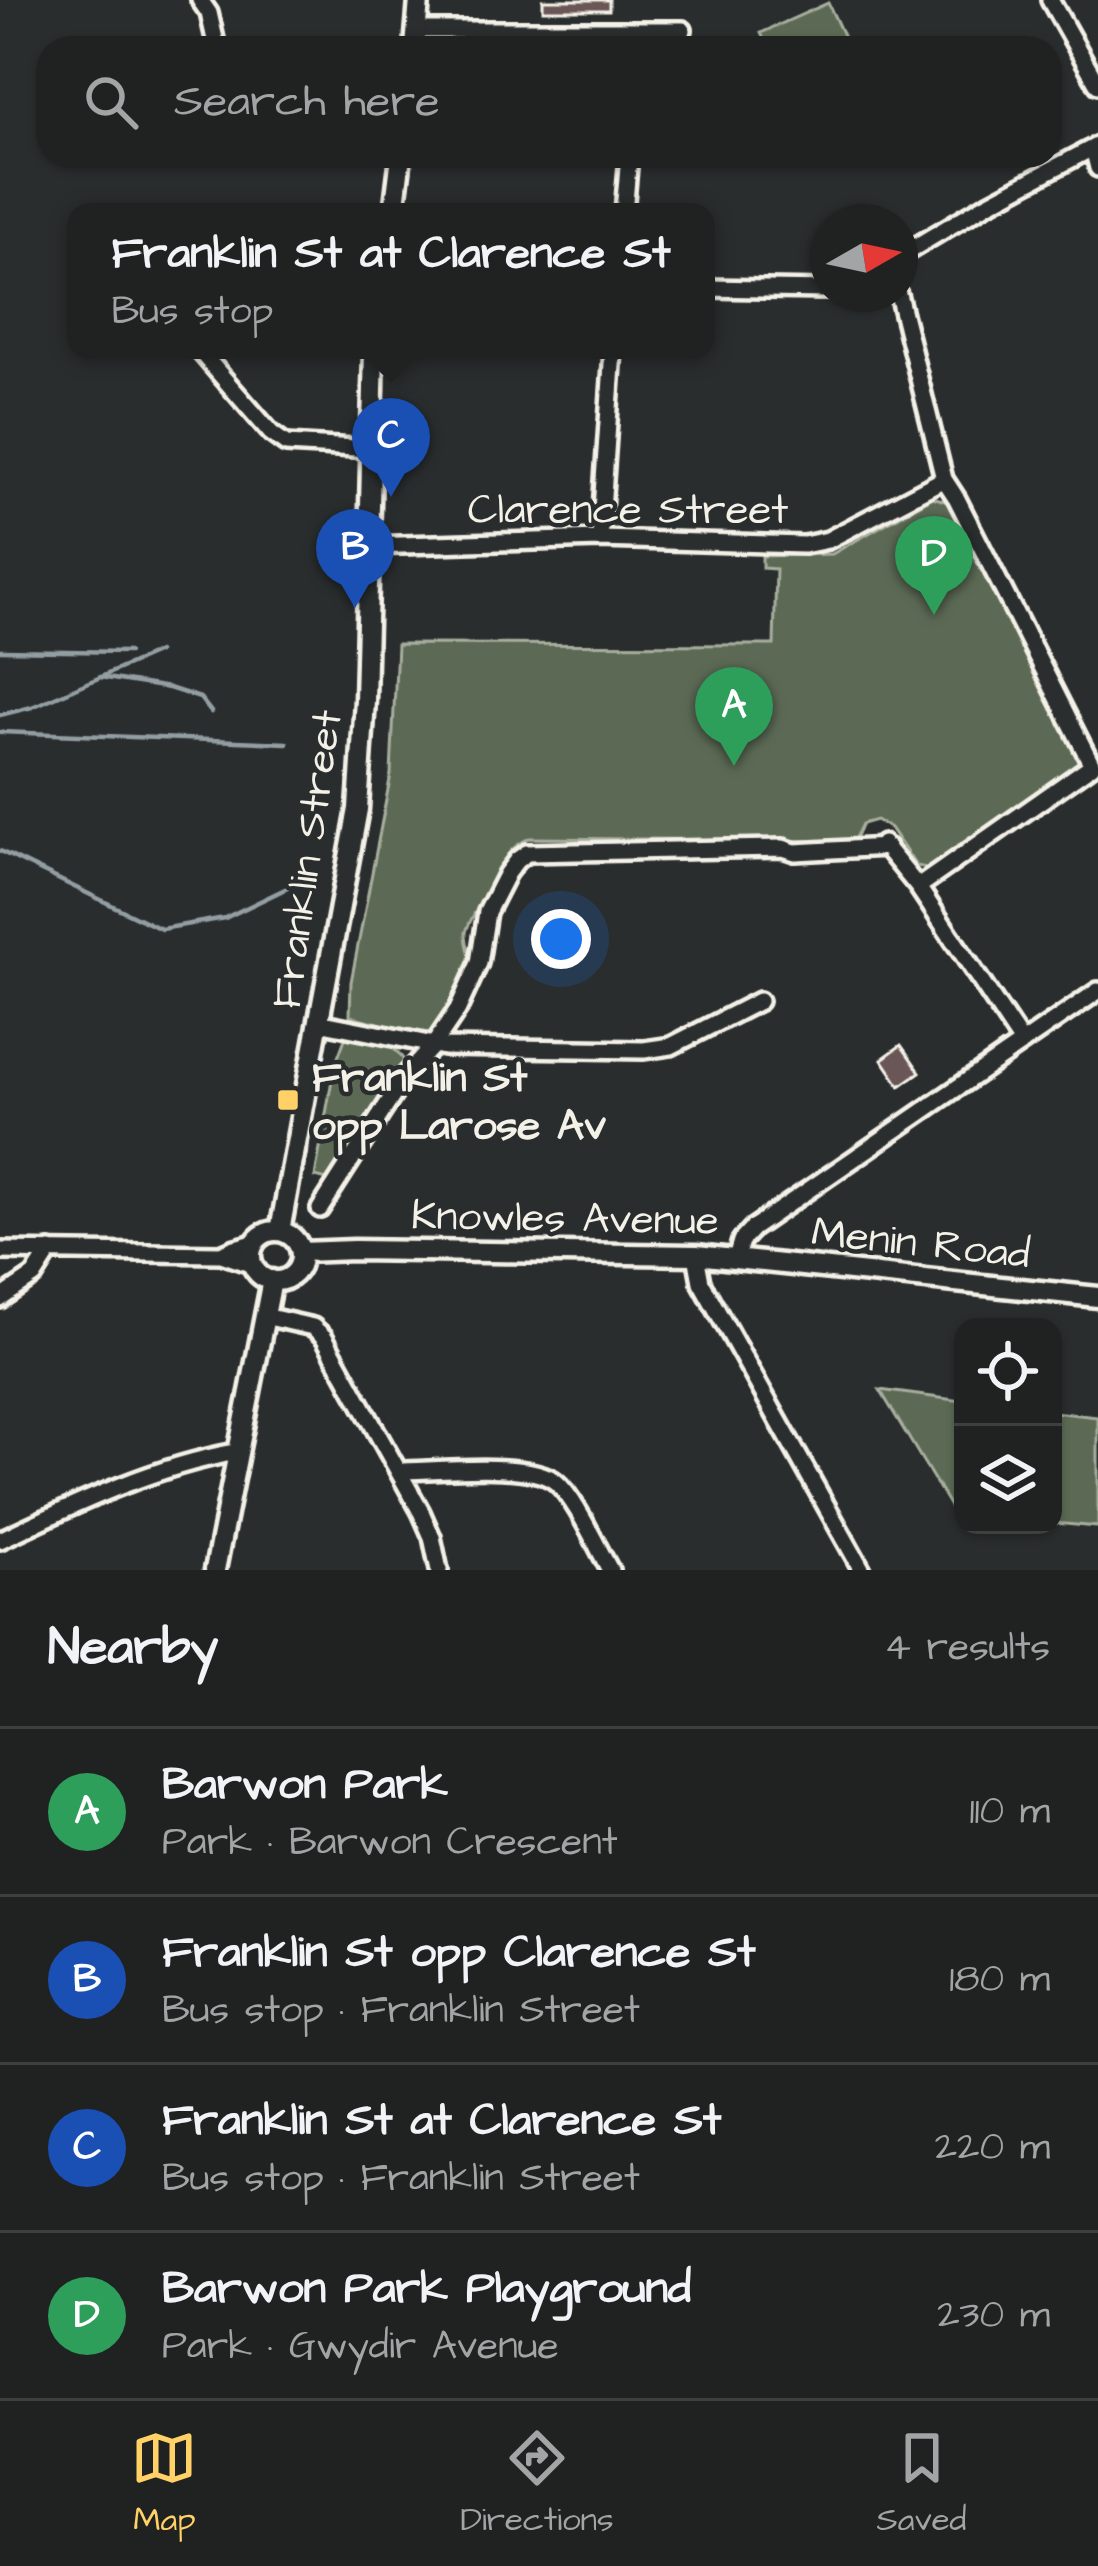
<!DOCTYPE html>
<html lang="en">
<head>
<meta charset="utf-8">
<style>
	body { margin:0; font-family:"Architects Daughter",sans-serif; background:#282a2a; color:#f1f3f6 }
	.controls { position:absolute; right:36px; bottom:36px; display:grid; overflow:hidden; border-radius:24px; box-shadow:0 3px 9px #0004 }
	.controls button { width:108px; height:108px; display:grid; place-items:center; padding:0; border:0; border-bottom:3px solid #3d3f40; background:#202222; color:#f1f3f6; font:60px sans-serif }
	.compass { position:absolute; left:810px; top:204px; width:108px; height:108px; border-radius:50%; background:#202222; box-shadow:0 3px 9px #0004; rotate:81deg }
	.you { position:absolute; left:561px; top:939px; width:42px; height:42px; margin:-30px; border:9px solid #fff; border-radius:50%; background:#1a73e8; box-shadow:0 0 0 18px #1a73e833 }
	.badge { display:grid; place-items:center; width:78px; height:78px; border-radius:50%; background:#ffd166; color:#fff; font-size:39px; font-weight:700 }
	.pin { position:absolute; translate:-50% -99px; filter:drop-shadow(0 3px 6px #0008) }
	.pin::after { content:''; position:absolute; top:63px; width:42px; height:36px; background:inherit; clip-path:polygon(0 0,100% 0,50% 100%) }
	.popup { position:absolute; left:67px; top:203px; width:648px; height:156px; box-sizing:border-box; display:grid; place-content:center; border-radius:24px; background:#202222; filter:drop-shadow(0 3px 9px #0005); font-size:39px; white-space:nowrap; color:#a2a4a5 }
	.popup b { font-size:45px; color:#f1f3f6 }
	.popup::after { content:''; position:absolute; left:50%; top:100%; margin-left:-24px; border:24px solid transparent; border-top-color:#202222 }
	.list { margin:0; padding:0; list-style:none }
	h2 { display:flex; justify-content:space-between; align-items:center; height:156px; margin:0; padding:0 48px; font-size:51px }
	h2 small { font-size:39px; font-weight:400; color:#a2a4a5 }
	.list li { display:grid; grid-template-columns:78px 1fr auto; gap:36px; align-items:center; box-sizing:border-box; height:168px; padding:0 48px; border-top:3px solid #3d3f40 }
	.list b { display:block; font-size:45px; white-space:nowrap }
	.list p { margin:0; font-size:39px; white-space:nowrap; color:#a2a4a5 }
	.list em { font-size:39px; font-style:normal; color:#a2a4a5 }
	.icon { flex:none; width:66px; height:66px; fill:none; stroke:currentColor; stroke-width:2; stroke-linecap:round; stroke-linejoin:round }
	.map { position:relative; flex:none; width:1098px; height:1570px; overflow:hidden }
	.search { position:absolute; background:#202222; box-shadow:0 3px 9px #0004; left:36px; right:36px; top:36px; height:132px; display:flex; align-items:center; gap:30px; box-sizing:border-box; padding:0 42px; border-radius:36px; color:#a2a4a5; font-size:45px }
	.sheet { height:828px; background:#202222 }
	nav { display:flex; justify-content:space-around; align-items:center; box-sizing:border-box; height:168px; border-top:3px solid #3d3f40; background:#202222; font-size:33px; color:#a2a4a5 }
	nav a { display:grid; justify-items:center; gap:6px }
	nav .on { color:#ffd166 }
	.map>svg:first-child { display:block }
</style>
</head>
<body>
<div class="map">
<svg width="1098" height="1570" viewBox="0 0 1098 1570">
	<rect width="100%" height="100%" fill="#2a2d2e"/>
	<filter id="ink" filterUnits="userSpaceOnUse"><feTurbulence type="fractalNoise" baseFrequency=".00833" numOctaves="2"/><feDisplacementMap in="SourceGraphic" scale="24" xChannelSelector="R" yChannelSelector="G"/><feConvolveMatrix kernelMatrix="1 2 1 2 8 2 1 2 1" color-interpolation-filters="sRGB"/></filter>
	<g filter="url(#ink)">
		<!-- green -->
		<path fill="#5c6b54" stroke="#a8ae9e" stroke-width="3" d="M828,3L849,48H768L761,33Z
			M933,497L954,504L1077,746L1080,759L1072,772L927,868L916,866L890,828L876,820L862,824L855,838L850,841L529,838C523,842 518,844 513,849C505,858 466,925 466,933C466,947 473,957 469,971C461,992 447,1012 435,1031L423,1034L350,1016L351,982L391,774L397,644L774,645L776,569L762,568V556L832,554Z
			M346,1036C368,1040 397,1040 405,1064L331,1181L315,1177L334,1068Z
			M880,1390L963,1401V1514L954,1513Z
			M1053,1412L1098,1417V1527L1053,1523Z"/>
		<g fill="none" stroke-linecap="round" stroke-linejoin="round">
			<!-- stream -->
			<path stroke="#939ea3" stroke-width="4.5" d="M0,650L128,652
				M100,677L169,688L200,698L211,712
				M0,715L32,707L158,652
				M0,732L287,743
				M0,851L161,929L225,918L310,877"/>
		</g>
		<!-- building -->
		<path fill="#6a5757" stroke="#f4f1e8" stroke-width="3" d="M543,0H609V10H543Z
			M901,1045L920,1072L900,1086L882,1059Z"/>
		<g fill="none" stroke-linecap="round" stroke-linejoin="round">
			<!-- minor casing -->
			<g stroke="#f4f1e8" stroke-width="24">
				<path id="minor" d="M200,0L209,13L217,48
					M1050,0L1098,85
					M417,30H683
					M639,48L641,30
					M1093,148L1098,168
					M624,212L629,156
					M900,256L987,204L1098,145
					M706,288L828,290
					M898,294L944,479L957,499L1092,765L918,887
					M199,350L271,433L286,444L372,449
					M600,539L613,350
					M370,546L600,539L804,545L828,540L944,479
					M883,844L918,887L1022,1043
					M318,1022L444,1047L644,1050L671,1046L759,1001
					M320,1209L406,1075L433,1046L458,1009L479,963L487,912L507,873L517,860L527,853L783,848L795,852L887,847
					M0,1251L221,1254L253,1265
					M221,1254L235,1248L254,1243
					M696,1255L701,1282L862,1570
					M736,1258L741,1241L753,1228L1098,991
					M0,1299L34,1276L50,1251
					M264,1316L313,1327L324,1337L421,1512L432,1537L439,1570
					M399,1471C434,1471 531,1460 556,1482C575,1498 597,1547 610,1570
					M0,1540C76,1504 152,1467 236,1452"/>
			</g>
			<!-- tertiary casing -->
			<g stroke="#f4f1e8" stroke-width="27">
				<path id="tertiary" d="M415,48L419,0
					M394,212L401,156
					M251 1256a25 25 0 1 1 50 0a25 25 0 1 1-50 0Z
					M280,1231L358,809L365,700L374,350
					M301,1252L354,1250L696,1255L1098,1297
					M215,1570L272,1280"/>
			</g>
			<!-- minor -->
			<use href="#minor" stroke="#2a2d2e" stroke-width="15"/>
			<!-- tertiary -->
			<use href="#tertiary" stroke="#2a2d2e" stroke-width="18"/>
		</g>
	</g>
	<!-- markers -->
	<rect fill="#ffd166" stroke="#2a2d2e" stroke-width="4.5" x="276" y="1088" width="24" height="24" rx="6"/>
	<g text-anchor="middle" stroke-width="9" stroke-linejoin="round" paint-order="stroke">
		<!-- street labels -->
		<g font-size="42" fill="#f4f1e8" stroke="#2a2d2e">
			<text x="628" y="523">Clarence Street</text>
			<text transform="translate(305 859) rotate(-82)" y="15">Franklin Street</text>
			<text transform="translate(565 1216) rotate(1)" y="15">Knowles Avenue</text>
			<text transform="translate(921 1241) rotate(6)" y="15">Menin Road</text>
		</g>
		<!-- poi labels -->
		<g font-size="42" font-weight="bold" fill="#f4f1e8" stroke="#2a2d2e" text-anchor="start">
			<text x="312" y="1091">Franklin St<tspan x="312" dy="48">opp Larose Av</tspan></text>
		</g>
	</g>
</svg>
<div class="controls">
<button><svg class="icon" aria-label="locate" viewBox="0 0 24 24"><circle cx="12" cy="12" r="6"/><path d="M12 2v4M12 18v4M2 12h4M18 12h4"/></svg></button>
<button><svg class="icon" aria-label="layers" viewBox="0 0 24 24"><path d="M12 4l9 5-9 5-9-5zM3 14l9 5 9-5"/></svg></button>
</div>
<svg class="compass" viewBox="-18 -18 36 36"><path d="M0-13l5 13h-10z" fill="#e53935"/><path d="M0 13l5-13h-10z" fill="#a2a4a5"/></svg>
<div class="you"></div>
<div class="pin badge" style="left:734px;top:766px;background:#2e9e5b">A</div>
<div class="pin badge" style="left:355px;top:608px;background:#1a4fb4">B</div>
<div class="pin badge" style="left:391px;top:497px;background:#1a4fb4">C</div>
<div class="popup"><b>Franklin St at Clarence St</b>Bus stop</div>
<div class="pin badge" style="left:934px;top:615px;background:#2e9e5b">D</div>
<div class="search"><svg class="icon" aria-label="search" viewBox="0 0 24 24"><circle cx="10" cy="10" r="6"/><path d="M15 15l6 6"/></svg>Search here</div>
</div>
<section class="sheet">
<h2>Nearby<small>4 results</small></h2>
<ul class="list">
<li><span class="badge" style="background:#2e9e5b">A</span><div><b>Barwon Park</b><p>Park · Barwon Crescent</p></div><em>110 m</em></li>
<li><span class="badge" style="background:#1a4fb4">B</span><div><b>Franklin St opp Clarence St</b><p>Bus stop · Franklin Street</p></div><em>180 m</em></li>
<li><span class="badge" style="background:#1a4fb4">C</span><div><b>Franklin St at Clarence St</b><p>Bus stop · Franklin Street</p></div><em>220 m</em></li>
<li><span class="badge" style="background:#2e9e5b">D</span><div><b>Barwon Park Playground</b><p>Park · Gwydir Avenue</p></div><em>230 m</em></li>
</ul>
</section>
<nav>
<a class="on"><svg class="icon" aria-label="map" viewBox="0 0 24 24"><path d="M3 6l6-2 6 2 6-2v14l-6 2-6-2-6 2zM9 4v14M15 6v14"/></svg>Map</a>
<a><svg class="icon" aria-label="directions" viewBox="0 0 24 24"><path d="M12 3l9 9-9 9-9-9zM9 14v-3h6M13 9l2 2-2 2"/></svg>Directions</a>
<a><svg class="icon" aria-label="saved" viewBox="0 0 24 24"><path d="M7 4h10v16l-5-4-5 4z"/></svg>Saved</a>
</nav>
</body>
</html>
